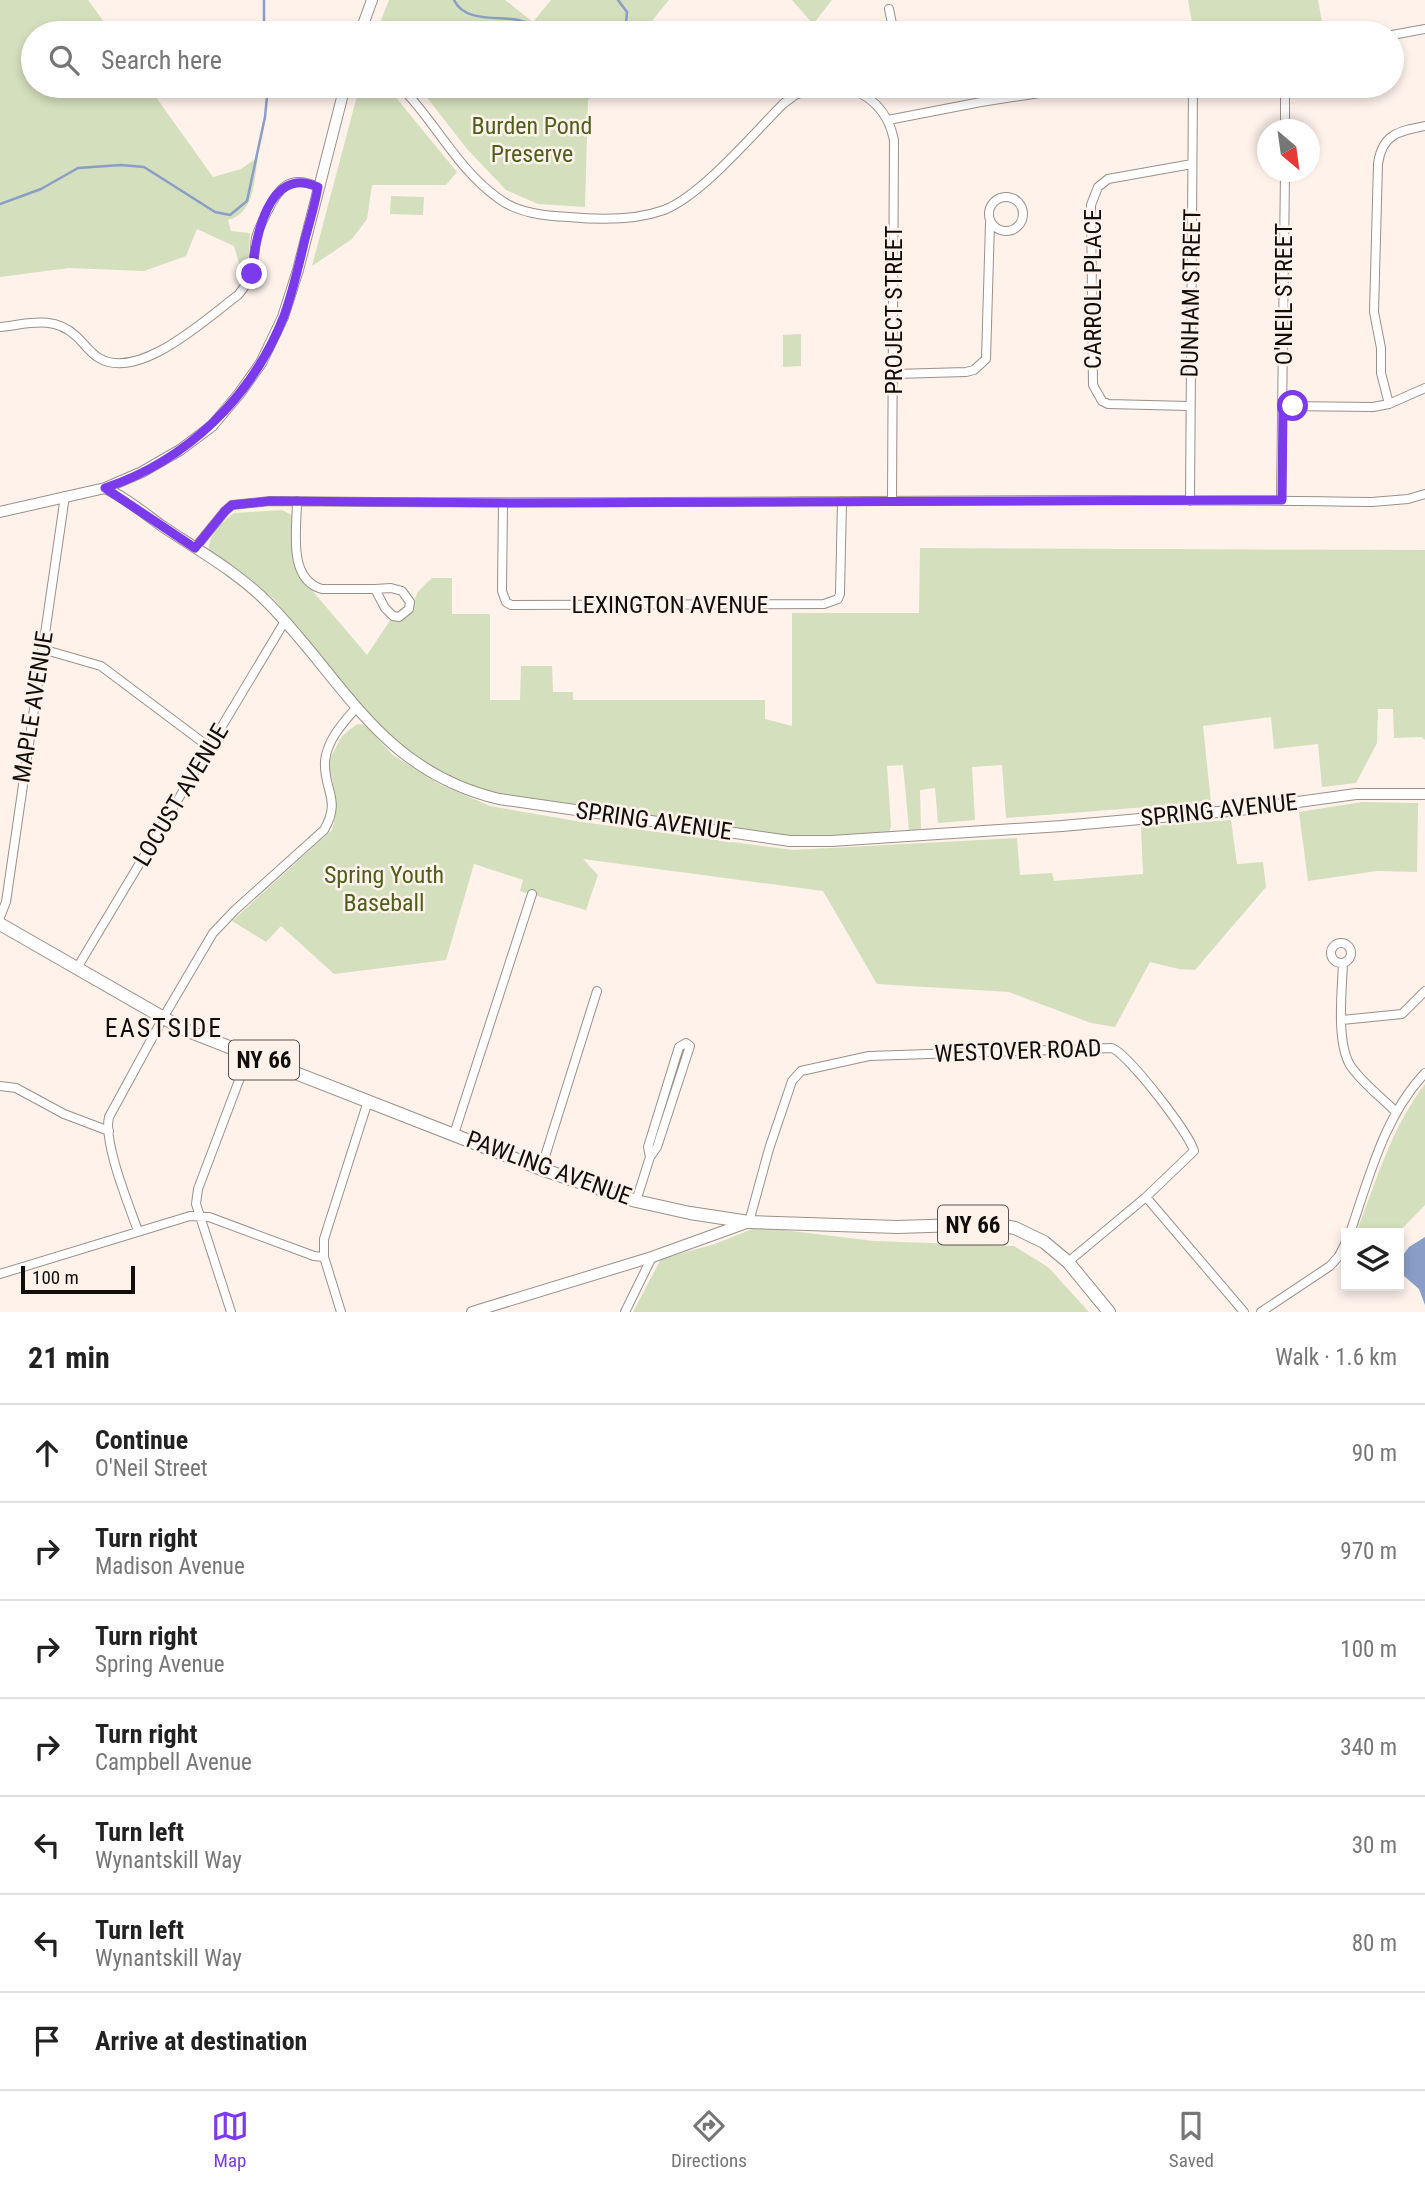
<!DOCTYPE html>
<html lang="en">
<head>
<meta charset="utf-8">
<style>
	body { margin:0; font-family:"Roboto Condensed",sans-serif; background:#f2f2f2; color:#222 }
	.controls { position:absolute; right:21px; bottom:21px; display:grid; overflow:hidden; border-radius:0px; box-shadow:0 4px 10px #0003 }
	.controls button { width:63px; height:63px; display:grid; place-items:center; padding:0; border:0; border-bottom:2px solid #e0e0e0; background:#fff; color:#222; font:35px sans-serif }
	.compass { position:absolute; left:1257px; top:119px; width:63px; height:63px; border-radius:50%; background:#fff; box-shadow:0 4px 10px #0003; rotate:151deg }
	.scale { position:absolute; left:21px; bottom:18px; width:114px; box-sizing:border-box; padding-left:7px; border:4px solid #110d0b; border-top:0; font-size:19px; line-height:24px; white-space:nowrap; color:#110d0b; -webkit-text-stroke:5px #fef2eb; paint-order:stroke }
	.stop { position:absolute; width:21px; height:21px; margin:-16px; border:5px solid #7c3aed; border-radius:50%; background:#fff }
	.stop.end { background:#7c3aed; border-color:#fff; box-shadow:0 2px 7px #0008 }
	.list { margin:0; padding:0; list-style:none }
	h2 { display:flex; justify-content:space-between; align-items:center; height:91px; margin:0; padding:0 28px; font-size:30px }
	h2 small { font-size:23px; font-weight:400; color:#767676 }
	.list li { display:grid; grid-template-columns:46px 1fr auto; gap:21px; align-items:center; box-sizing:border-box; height:98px; padding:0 28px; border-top:2px solid #e0e0e0 }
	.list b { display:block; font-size:26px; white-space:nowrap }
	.list p { margin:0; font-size:23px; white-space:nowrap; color:#767676 }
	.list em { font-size:23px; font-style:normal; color:#767676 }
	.icon { flex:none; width:38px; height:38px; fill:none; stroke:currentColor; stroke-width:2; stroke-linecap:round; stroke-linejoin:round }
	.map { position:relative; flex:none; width:1425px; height:1312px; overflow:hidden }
	.search { position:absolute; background:#fff; box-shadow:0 4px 10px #0003; left:21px; right:21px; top:21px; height:77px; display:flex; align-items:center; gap:18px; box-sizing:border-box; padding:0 24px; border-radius:38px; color:#767676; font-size:26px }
	.sheet { height:777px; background:#fff }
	nav { display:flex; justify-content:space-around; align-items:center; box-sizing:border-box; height:98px; border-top:2px solid #e0e0e0; background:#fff; font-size:19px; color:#767676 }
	nav a { display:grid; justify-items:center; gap:4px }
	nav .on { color:#7c3aed }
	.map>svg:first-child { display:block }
</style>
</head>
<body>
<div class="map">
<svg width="1425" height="1312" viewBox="0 0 1425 1312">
	<rect width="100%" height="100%" fill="#fef2eb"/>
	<!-- green -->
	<path fill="#d4dfbd" d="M0,0H88L112,33H33V86H148L213,177L241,169L258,157C254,180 255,213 228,220L231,231L250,233L248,268L244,280L234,246L197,229L186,256L144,271L69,268L0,277Z
		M389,0H505L533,22L551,0H669L642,33H376Z
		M792,0H832L813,24Z
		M1188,0H1318L1324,32L1194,33Z
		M367,86H377L393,94L457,172L446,185H372L367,219L352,239L312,266L358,92Z
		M418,86H600L588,100L585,207L538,204L506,190L467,149Z
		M391,196L424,197L423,215L390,214Z
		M801,334V366L783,367V335Z
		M282,510L292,515L293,558L299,575L367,655L391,619L396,621C413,619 410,609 416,596C418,590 427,583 432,578H452V614H490V700H520L521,666H552L553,692H573V700H765V719L792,726V613H919L920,548L1425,550V740L1422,737L1394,738L1393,709H1378L1377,743L1356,783L1322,787L1318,744L1274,749L1271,717L1203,726L1211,802L1006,818L1002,765L972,767L975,820L938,823L935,788L920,790L921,829L909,830L903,765L887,766L891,826L889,833L793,837L488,793C447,777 409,755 377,724L274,599L209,551C208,535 222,522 234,513Z
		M357,724L365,725L393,755L439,784L490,806L582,822L793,850L1017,838L1020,875L1052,873L1054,881L1143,874L1141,827L1231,820L1237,864L1263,862L1266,887L1195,970L1179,969L1150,962L1115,1027L1091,1023L1009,992L877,984L823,891L583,859L598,875L586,910L520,891L523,880L474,864L446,960L334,974L281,926L266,942L232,921L332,830C339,806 334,786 328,762L342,736Z
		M1362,802L1418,803L1417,872L1377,871L1308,881L1299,812Z
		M1425,1084V1205L1398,1233H1356C1376,1182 1391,1128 1425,1084Z
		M757,1227L874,1241L1014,1246L1048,1267L1089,1312H633L661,1259L715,1244Z"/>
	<!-- water -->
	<path fill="#899ec7" d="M1425,1237V1305L1419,1289L1403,1275L1400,1259L1409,1247Z"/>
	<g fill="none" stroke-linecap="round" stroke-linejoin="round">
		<!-- stream -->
		<path stroke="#899ec7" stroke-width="2.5" d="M454,0C465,23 498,16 518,20C530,22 538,28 548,33
			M618,0L627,12L625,33
			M264,33V0
			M0,204L41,189L78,168L121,165L144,167L215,212L230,215L247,201L265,117L268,86"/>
		<!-- minor casing -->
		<g stroke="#9b908a" stroke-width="10">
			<path id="minor" d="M889,9L894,33
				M1392,35L1425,29
				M400,86C435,121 457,169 498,198C517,213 545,216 569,217C599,220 636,220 664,210C702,195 753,134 783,104L795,95L819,86
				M841,86C869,93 888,110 894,140L892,500
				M888,120L981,102L1085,86
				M1285,130V86
				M989 214a17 17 0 1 1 34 0a17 17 0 1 1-34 0Z
				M0,327C29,324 53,315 76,336C83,342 90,353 99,358C139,382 207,318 238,295C243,289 247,284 250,277C255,265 254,250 256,238C258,229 263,221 267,212C279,187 290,174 318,187
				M894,374L966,372L974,370L986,359L990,223
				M1389,404L1381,373V348L1374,312L1378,164C1382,134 1399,131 1425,126
				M1189,406L1108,404L1102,401L1093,385L1091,205L1098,187L1108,179L1192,164
				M1283,406L1373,407L1389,404L1425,388
				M1281,500L1285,172
				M297,501C297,529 287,579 322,589H375
				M1190,501L1193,86
				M503,503L502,591L506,602L511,605L824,604L838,599L840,594L842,501
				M195,548L225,511L232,505L270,501C637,506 1005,496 1372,502L1408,499L1425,494
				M375,589L391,588L402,591L410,602L409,609L399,617L393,616L385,608Z
				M42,649L101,666L209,747
				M0,917L6,902L65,496
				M1331 953a10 10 0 1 1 20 0a10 10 0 1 1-20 0Z
				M1343,963C1342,990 1336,1041 1350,1065C1361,1082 1381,1097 1396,1112
				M77,968L285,621
				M1342,1020L1402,1014L1425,991
				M0,1086L16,1088L64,1114L109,1131
				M454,1134L532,894
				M541,1169L597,991
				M1146,1197L1244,1312
				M636,1201L650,1157L657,1147L690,1046L686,1043L679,1047L648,1147L650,1157
				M749,1222L769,1149L792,1081L801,1071L869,1056L1112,1048C1129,1055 1189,1133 1194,1151L1146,1197L1068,1262
				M138,1231C129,1205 103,1143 109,1117L163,1018L213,933L235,910L324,830C342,799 323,790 325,761C327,740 343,723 355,709
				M1350,1233C1369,1178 1384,1116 1425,1073
				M0,1274L190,1216L209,1217L314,1256L324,1257
				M231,1312L196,1204L198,1189L249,1054
				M341,1312L324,1257V1239L368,1101
				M625,1312L652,1257
				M1261,1312L1330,1266L1339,1256L1346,1242"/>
		</g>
		<!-- tertiary casing -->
		<g stroke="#9b908a" stroke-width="12">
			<path id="tertiary" d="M360,33L372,0
				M105,488C125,497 144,513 162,526C198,550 239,573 269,604C345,682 381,771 499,799L790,841H831L1062,826L1240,810L1356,794H1425
				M0,512L105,488L142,472L180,450L212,426L239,394L261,363L283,317L298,270L345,86
				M472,1312L652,1257L749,1222"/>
		</g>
		<!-- primary casing -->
		<g stroke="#9b908a" stroke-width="14">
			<path id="primary" d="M0,924L183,1029L541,1169L636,1201L690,1213L749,1222L897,1227L992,1224L1015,1228L1044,1242L1068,1262L1109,1312"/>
		</g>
		<!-- minor -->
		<use href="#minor" stroke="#fff" stroke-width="8"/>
		<!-- tertiary -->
		<use href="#tertiary" stroke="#fff" stroke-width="10"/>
		<!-- primary -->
		<use href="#primary" stroke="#fff" stroke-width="12"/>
	</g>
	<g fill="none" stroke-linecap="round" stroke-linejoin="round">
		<!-- route -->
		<path stroke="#7c3aed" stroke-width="9" d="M252,274C255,239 268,164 318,187C315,204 310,221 305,239C299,265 293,291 284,316C252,397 188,460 105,488L195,548L225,511L232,505L270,501L510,503L1282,500L1283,406H1293"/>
	</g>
	<g text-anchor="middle" stroke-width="5" stroke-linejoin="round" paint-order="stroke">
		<!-- shield labels -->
		<g fill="#fef2eb" stroke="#58524e" stroke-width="2">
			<rect x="229" y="1040.5" width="70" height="39" rx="5"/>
			<rect x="938" y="1205.5" width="70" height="39" rx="5"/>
		</g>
		<g font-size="23" font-weight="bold" fill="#110d0b">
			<text x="264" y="1068">NY 66</text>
			<text x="973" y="1233">NY 66</text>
		</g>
		<!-- park labels -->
		<g font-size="24" fill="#4e5f1b" stroke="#fef2eb">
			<text x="532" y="134">Burden Pond<tspan x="532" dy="28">Preserve</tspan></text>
			<text x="384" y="883">Spring Youth<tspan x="384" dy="28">Baseball</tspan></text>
		</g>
		<!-- street labels -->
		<g font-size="24" fill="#110d0b" stroke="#fef2eb">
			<text transform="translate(1093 289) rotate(-90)" y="8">CARROLL PLACE</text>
			<text transform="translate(1191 293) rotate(-89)" y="8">DUNHAM STREET</text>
			<text transform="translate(1284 294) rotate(-90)" y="8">O'NEIL STREET</text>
			<text transform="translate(894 310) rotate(-90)" y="8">PROJECT STREET</text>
			<text x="670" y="613">LEXINGTON AVENUE</text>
			<text transform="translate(33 707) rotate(-81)" y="8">MAPLE AVENUE</text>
			<text transform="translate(181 795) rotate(-59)" y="8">LOCUST AVENUE</text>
			<text transform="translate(1219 810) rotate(-6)" y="8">SPRING AVENUE</text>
			<text transform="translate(654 821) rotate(8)" y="8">SPRING AVENUE</text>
			<text transform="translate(1018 1051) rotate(-2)" y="8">WESTOVER ROAD</text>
			<text transform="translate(549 1168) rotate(20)" y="8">PAWLING AVENUE</text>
		</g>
		<!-- neighbourhood labels -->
		<g font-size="26" letter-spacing="2" fill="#110d0b" stroke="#fef2eb">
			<text x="164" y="1037">EASTSIDE</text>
		</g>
	</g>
</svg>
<div class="controls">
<button><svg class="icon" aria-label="layers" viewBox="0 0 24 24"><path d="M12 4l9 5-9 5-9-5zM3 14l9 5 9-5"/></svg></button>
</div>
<svg class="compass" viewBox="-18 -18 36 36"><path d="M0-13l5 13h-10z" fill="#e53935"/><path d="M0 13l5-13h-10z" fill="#767676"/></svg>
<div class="scale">100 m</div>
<div class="stop" style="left:1293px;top:406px"></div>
<div class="stop end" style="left:252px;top:274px"></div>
<div class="search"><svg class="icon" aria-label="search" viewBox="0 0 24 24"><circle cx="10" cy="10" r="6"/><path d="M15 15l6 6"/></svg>Search here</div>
</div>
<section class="sheet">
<h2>21 min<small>Walk · 1.6 km</small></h2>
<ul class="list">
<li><svg class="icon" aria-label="ahead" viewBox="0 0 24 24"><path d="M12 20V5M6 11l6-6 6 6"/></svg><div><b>Continue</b><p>O'Neil Street</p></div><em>90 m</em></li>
<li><svg class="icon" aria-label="right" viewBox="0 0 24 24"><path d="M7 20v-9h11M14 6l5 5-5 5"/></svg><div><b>Turn right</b><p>Madison Avenue</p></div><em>970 m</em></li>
<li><svg class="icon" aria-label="right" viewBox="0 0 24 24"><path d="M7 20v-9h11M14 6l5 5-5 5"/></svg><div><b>Turn right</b><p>Spring Avenue</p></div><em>100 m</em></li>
<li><svg class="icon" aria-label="right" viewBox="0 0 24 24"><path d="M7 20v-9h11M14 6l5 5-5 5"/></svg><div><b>Turn right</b><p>Campbell Avenue</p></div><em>340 m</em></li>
<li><svg class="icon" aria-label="left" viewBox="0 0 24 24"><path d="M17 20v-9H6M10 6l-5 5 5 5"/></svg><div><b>Turn left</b><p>Wynantskill Way</p></div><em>30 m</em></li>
<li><svg class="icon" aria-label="left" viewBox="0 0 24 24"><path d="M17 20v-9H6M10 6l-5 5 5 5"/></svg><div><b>Turn left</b><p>Wynantskill Way</p></div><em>80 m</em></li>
<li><svg class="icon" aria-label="arrive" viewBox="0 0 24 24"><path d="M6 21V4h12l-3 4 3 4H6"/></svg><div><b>Arrive at destination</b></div></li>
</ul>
</section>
<nav>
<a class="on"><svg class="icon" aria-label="map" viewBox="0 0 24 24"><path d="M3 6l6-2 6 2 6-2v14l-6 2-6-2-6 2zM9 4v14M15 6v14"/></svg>Map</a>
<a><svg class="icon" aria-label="directions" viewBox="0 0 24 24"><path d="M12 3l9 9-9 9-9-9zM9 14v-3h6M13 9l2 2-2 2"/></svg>Directions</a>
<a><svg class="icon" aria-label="saved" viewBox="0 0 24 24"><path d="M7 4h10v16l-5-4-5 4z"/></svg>Saved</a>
</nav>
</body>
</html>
